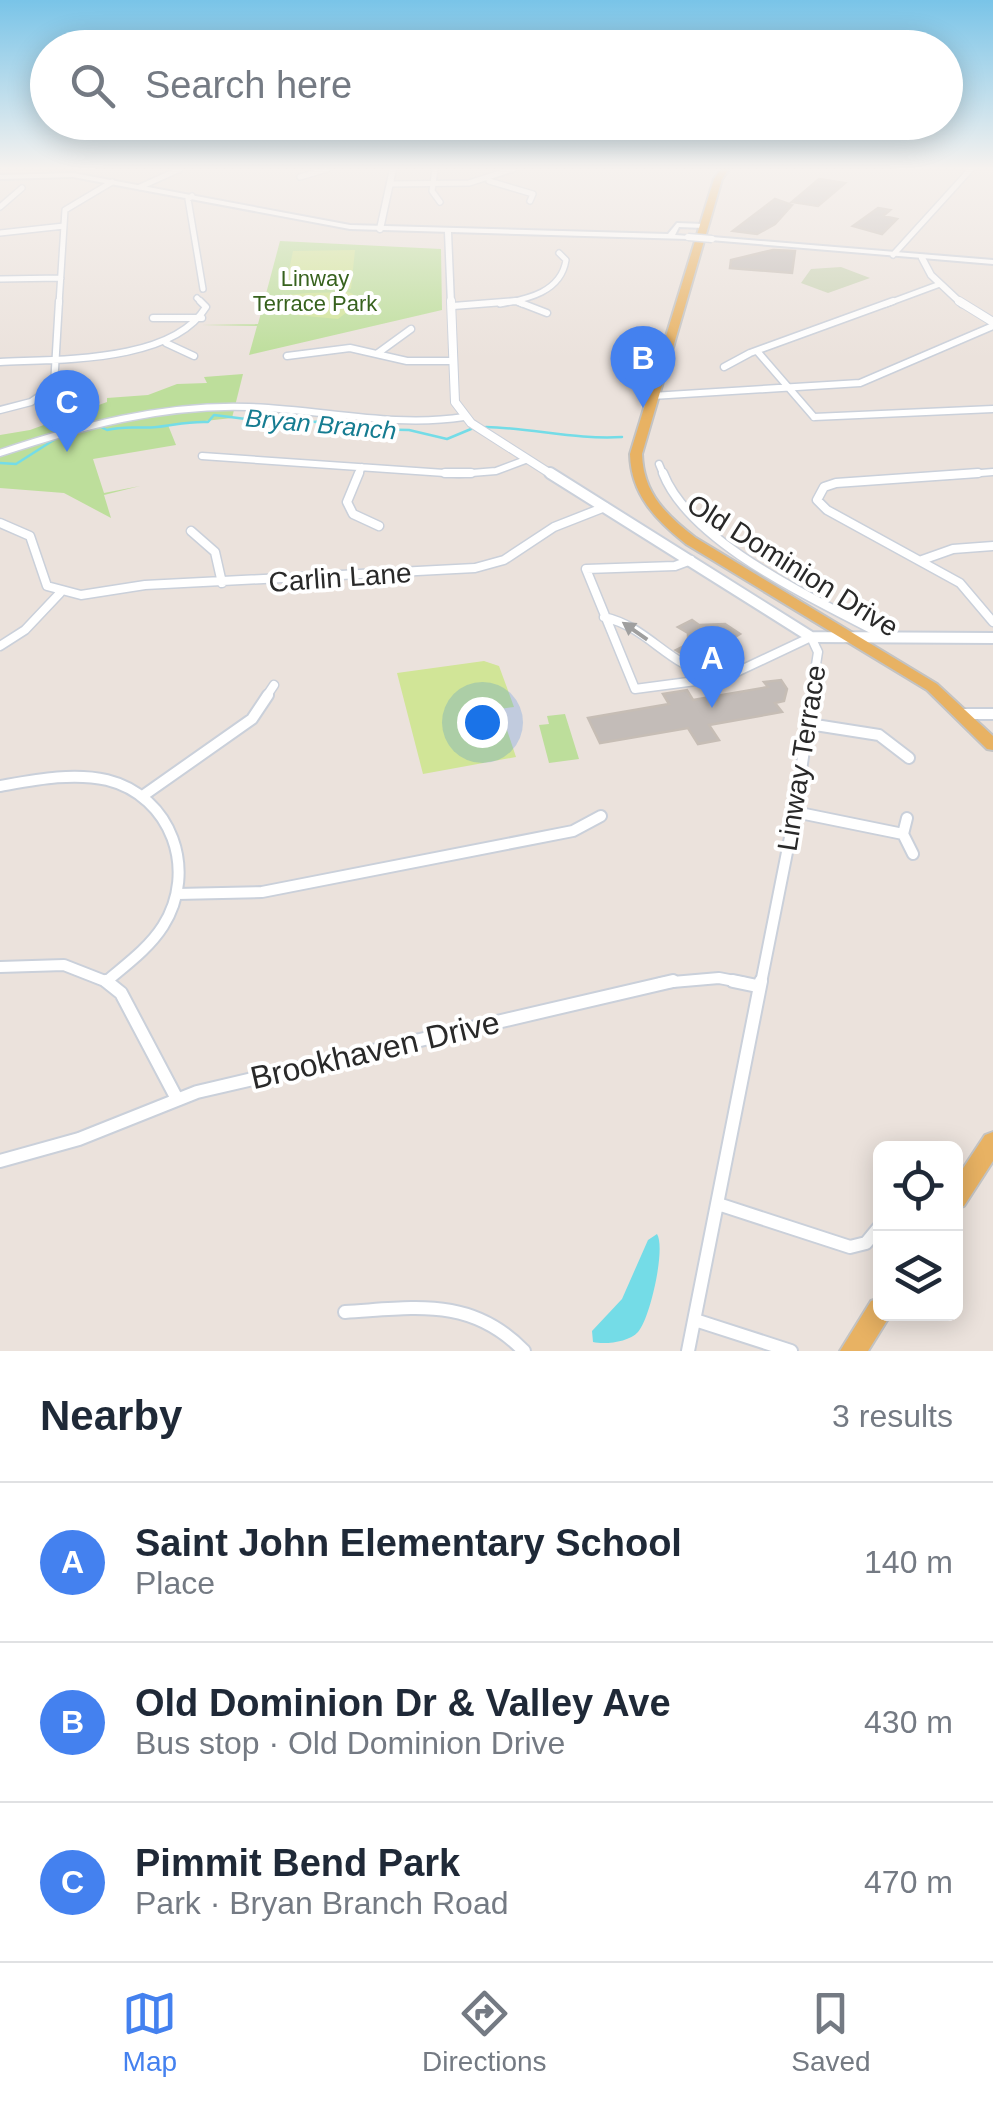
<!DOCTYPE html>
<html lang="en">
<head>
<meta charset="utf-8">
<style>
	body { margin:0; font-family:Arial,sans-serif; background:#f2f2f3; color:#1f2937 }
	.controls { position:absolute; right:30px; bottom:30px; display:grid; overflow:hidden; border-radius:15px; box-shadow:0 5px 25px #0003 }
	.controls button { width:90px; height:90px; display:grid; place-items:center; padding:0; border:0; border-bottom:2px solid #e0e1e3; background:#fff; color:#1f2937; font:50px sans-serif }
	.you { position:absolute; left:482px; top:722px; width:35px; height:35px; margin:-25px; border:8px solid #fff; border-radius:50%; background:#1a73e8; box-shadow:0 0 0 15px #1a73e833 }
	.badge { display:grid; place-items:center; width:65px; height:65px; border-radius:50%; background:#4481ef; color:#fff; font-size:32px; font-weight:700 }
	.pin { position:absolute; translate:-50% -82px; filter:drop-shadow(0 2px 5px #0008) }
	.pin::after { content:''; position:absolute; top:52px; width:35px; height:30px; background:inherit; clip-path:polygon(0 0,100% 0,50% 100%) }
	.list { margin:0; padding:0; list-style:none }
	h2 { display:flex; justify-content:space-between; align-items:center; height:130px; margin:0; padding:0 40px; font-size:42px }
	h2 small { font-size:32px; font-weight:400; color:#747a83 }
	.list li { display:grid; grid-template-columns:65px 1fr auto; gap:30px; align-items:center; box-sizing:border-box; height:160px; padding:0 40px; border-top:2px solid #e0e1e3 }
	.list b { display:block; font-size:38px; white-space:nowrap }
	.list p { margin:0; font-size:32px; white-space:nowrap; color:#747a83 }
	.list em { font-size:32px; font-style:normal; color:#747a83 }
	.icon { flex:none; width:55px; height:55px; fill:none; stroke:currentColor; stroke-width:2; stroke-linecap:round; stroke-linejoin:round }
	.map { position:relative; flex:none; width:993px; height:1351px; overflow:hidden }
	.search { position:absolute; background:#fff; box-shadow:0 5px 25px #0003; left:30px; right:30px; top:30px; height:110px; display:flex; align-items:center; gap:25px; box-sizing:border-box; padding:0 35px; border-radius:55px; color:#747a83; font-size:38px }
	.sheet { height:610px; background:#fff }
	nav { display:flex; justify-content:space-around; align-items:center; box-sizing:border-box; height:140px; border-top:2px solid #e0e1e3; background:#fff; font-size:28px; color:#747a83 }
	nav a { display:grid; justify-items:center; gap:5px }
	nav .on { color:#4481ef }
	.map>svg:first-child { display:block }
</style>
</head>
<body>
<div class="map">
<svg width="993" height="1351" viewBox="0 0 993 1351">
	<rect width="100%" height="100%" fill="#ebe2dc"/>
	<!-- green -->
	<path fill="#bdde9b" d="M280,241L441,249L442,310L249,355L257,326L202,325L258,324Z
		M243,374L232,418L168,425L176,445L93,459L104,493L140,486L104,495L111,518L64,493L0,488V435L30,430L107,402V398L148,395L177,384L207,383L204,377Z
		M565,714L579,759L549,763L539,725L549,724L547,716Z"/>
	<!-- cemetery -->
	<path fill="#c9d3b4" d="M841,267L870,278L828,293L801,283L811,269Z"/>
	<!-- pitch -->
	<path fill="#d1e597" d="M355,250L351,289L285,290L293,251Z
		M308,293L348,292L353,294L351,309L338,319L296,315L286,295Z
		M484,661L499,666L514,707L500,709L516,757L423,774L397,673Z"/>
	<!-- water -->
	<path fill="#74dce7" d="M657,1234C666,1248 650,1319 638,1332C629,1342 605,1345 593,1342L592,1331L622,1299L648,1240Z"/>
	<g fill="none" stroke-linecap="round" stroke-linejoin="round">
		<!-- stream -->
		<path stroke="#74dce7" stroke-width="2.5" d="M99,426L107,430C126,425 140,429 157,427C175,425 189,421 208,422L214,415L278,423L341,421L362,429L409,430L447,439L471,429
			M486,427C532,428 577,440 622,437
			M0,463L16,464L60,436"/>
	</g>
	<!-- building -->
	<path fill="#c3bcb8" stroke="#c6bdb5" stroke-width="2.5" d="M819,179L845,183L818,206L792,202Z
		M775,199L792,205L775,224L757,234L733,231Z
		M878,208L890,210L883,216L897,219L882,234L853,226Z
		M773,250L795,251L792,273L730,268L731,260Z
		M692,620L699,625L725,624L740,634L735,637L740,651L725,658L701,654L692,659L676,650L688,644V633L678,627Z
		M781,680L787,689L784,701L775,703L782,712L709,725L719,740L698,744L688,728L600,743L588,718L669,704L663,694L687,690L693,700L768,687L764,682Z"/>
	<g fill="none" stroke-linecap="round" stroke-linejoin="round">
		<!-- minor-far4 casing -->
		<g stroke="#cad0da" stroke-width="8">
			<path id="minor-far4" d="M435,169L432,191L440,202
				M300,177L327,169
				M489,181L533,194L530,201
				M390,184L469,183L513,169
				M140,187L180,169
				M192,196L188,199L203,289
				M0,207L22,188
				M0,233L64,226
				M893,255L971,169
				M0,279L61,278
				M197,298L203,304
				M516,301L522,304
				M59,304L65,210L112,182
				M500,304C528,299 561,292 566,260L559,253
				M886,304L940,284"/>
		</g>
		<!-- minor-far3 casing -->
		<g stroke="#cad0da" stroke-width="9">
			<path id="minor-far3" d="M516,301L547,313
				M453,306L516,301
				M153,318H202
				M166,343L194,356
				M757,351L814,417
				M378,353L411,329
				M287,356L350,348L407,361H452
				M0,362C59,359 172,363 206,307L200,301
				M724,367L750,353L893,301
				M652,396L860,383L993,326
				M0,410L31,402L54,386L59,301
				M814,417L993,409
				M0,453C81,426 163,404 249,407C321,409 392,428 464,417
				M202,456L459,474L496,471L528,459
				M659,464L664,476
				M358,476L362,467
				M943,476L993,472"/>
		</g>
		<!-- minor-far2 casing -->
		<g stroke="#cad0da" stroke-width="11">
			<path id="minor-far2" d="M359,473L347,502L353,514L379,526
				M445,473H471
				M663,473C691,545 820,601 886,637
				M978,473L836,483L824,487L817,500L827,510L960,583L993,622
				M0,523L30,536L47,586L81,595L145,585L475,568L504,560L554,527L605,507
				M191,531L215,552L222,583
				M691,560L675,566L586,569L635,689L726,677L811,637L818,652L811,697
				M922,560L953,549L993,546
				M604,617C651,628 667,667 718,676
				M0,646L25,630L60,593
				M266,697L274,685"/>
		</g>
		<!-- minor-far1 casing -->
		<g stroke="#cad0da" stroke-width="14">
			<path id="minor-far1" d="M963,714H993
				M809,724L879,735L909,758
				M0,786C34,780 72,772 107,780C172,796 198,871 163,926C149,948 127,964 108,980
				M144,795L252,719L268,695
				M795,812L903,834
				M907,818L903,834L913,854
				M177,894L262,892L573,831L601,816
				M0,967L64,965L110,983
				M661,983L719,978L745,983
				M761,983L795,812L812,695"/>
		</g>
		<!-- minor casing -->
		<g stroke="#cad0da" stroke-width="16">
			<path id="minor" d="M106,981L121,993L177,1099
				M733,981L757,986
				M0,1161L79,1139L197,1092L673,981
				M718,1204L850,1247L866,1243L880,1226
				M345,1312C414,1308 471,1296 524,1351
				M695,1320L791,1351
				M688,1351L761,981"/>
		</g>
		<!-- tertiary-far2 casing -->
		<g stroke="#cad0da" stroke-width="9">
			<path id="tertiary-far2" d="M380,229L393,169
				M448,232L451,304
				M922,258L931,275L962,304"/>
		</g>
		<!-- tertiary-far1 casing -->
		<g stroke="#cad0da" stroke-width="10">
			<path id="tertiary-far1" d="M451,301L455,402L471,423L554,476
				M959,301L993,322"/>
		</g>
		<!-- tertiary casing -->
		<g stroke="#cad0da" stroke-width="14">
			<path id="tertiary" d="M550,473L811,637L993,638"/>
		</g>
		<!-- secondary casing -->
		<g stroke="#cad0da" stroke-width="4">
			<path id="secondary" d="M73,173L350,225L668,234L677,223L704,224L707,226L704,228L679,227L675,235L690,236V238L688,239L350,229L73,177L0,179V175Z
				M712,237L993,260V264L710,240V238Z"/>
		</g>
		<!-- primary casing -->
		<g stroke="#c3c3c3" stroke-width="4">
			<path id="primary" d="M721,169H729L722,179L642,454C643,493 666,515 696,538L937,684L993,736V750L987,749L927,690L686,544C656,520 631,495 630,454L714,179Z
				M993,1132V1161L964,1206L956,1209V1179L985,1135Z
				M880,1298V1314H891L868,1351H840L871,1301Z"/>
		</g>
		<!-- minor-far4 -->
		<use href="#minor-far4" stroke="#fff" stroke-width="5"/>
		<!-- minor-far3 -->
		<use href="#minor-far3" stroke="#fff" stroke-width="6"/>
		<!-- minor-far2 -->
		<use href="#minor-far2" stroke="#fff" stroke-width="8"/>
		<!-- minor-far1 -->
		<use href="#minor-far1" stroke="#fff" stroke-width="10"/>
		<!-- minor -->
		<use href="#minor" stroke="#fff" stroke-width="12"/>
		<!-- tertiary-far2 -->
		<use href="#tertiary-far2" stroke="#fff" stroke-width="6"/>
		<!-- tertiary-far1 -->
		<use href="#tertiary-far1" stroke="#fff" stroke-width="8"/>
		<!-- tertiary -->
		<use href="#tertiary" stroke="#fff" stroke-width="10"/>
		<!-- secondary -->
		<use href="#secondary" fill="#fff" fill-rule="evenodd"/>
		<!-- primary -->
		<use href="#primary" fill="#e8b263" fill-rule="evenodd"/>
		<!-- secondary-bridge casing -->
		<g stroke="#cad0da" stroke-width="9" stroke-linecap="butt">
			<path id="secondary-bridge" d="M688,237L712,239"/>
		</g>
		<!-- secondary-bridge -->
		<use href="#secondary-bridge" stroke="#fff" stroke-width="6"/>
	</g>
	<!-- one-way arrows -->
	<defs><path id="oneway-solid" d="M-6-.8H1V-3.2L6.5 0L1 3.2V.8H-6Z" transform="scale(2.5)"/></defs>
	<use fill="#9f9f9f" href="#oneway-solid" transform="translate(635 631) rotate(-145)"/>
	<!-- sky -->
	<linearGradient id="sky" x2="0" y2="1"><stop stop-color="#79c4e8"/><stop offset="0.47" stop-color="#f6f2ef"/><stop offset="1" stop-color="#f6f2ef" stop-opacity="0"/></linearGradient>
	<rect width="993" height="358" fill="url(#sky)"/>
	<g text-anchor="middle" stroke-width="8" stroke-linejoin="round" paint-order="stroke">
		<!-- far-park labels -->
		<g font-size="22" fill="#37621e" stroke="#fff">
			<text x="315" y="286">Linway<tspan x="315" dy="25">Terrace Park</tspan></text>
		</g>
		<!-- far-water labels -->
		<g font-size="25" font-style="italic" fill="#157c91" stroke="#fff">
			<text transform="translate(321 424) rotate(5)" y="9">Bryan Branch</text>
		</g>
		<!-- street labels -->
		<g font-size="28" fill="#292929" stroke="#fff">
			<text transform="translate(793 565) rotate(32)" y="10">Old Dominion Drive</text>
			<text transform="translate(340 577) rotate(-4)" y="10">Carlin Lane</text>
			<text transform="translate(801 758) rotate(-81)" y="10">Linway Terrace</text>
		</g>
		<!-- near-street labels -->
		<g font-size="32" fill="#292929" stroke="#fff">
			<text transform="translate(375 1050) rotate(-13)" y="11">Brookhaven Drive</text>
		</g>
	</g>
</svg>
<div class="controls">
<button><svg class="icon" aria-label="locate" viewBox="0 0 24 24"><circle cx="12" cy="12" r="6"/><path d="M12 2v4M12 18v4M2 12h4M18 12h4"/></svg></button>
<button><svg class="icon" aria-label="layers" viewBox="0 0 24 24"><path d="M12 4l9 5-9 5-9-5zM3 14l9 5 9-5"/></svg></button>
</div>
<div class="you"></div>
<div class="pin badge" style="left:712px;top:708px">A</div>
<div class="pin badge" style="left:643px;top:408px">B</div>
<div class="pin badge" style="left:67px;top:452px">C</div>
<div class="search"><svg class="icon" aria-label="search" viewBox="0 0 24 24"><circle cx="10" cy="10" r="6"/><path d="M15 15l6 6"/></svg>Search here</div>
</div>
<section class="sheet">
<h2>Nearby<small>3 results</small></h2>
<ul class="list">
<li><span class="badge">A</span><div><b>Saint John Elementary School</b><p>Place</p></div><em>140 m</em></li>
<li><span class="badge">B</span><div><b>Old Dominion Dr &amp; Valley Ave</b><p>Bus stop · Old Dominion Drive</p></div><em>430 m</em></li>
<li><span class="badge">C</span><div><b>Pimmit Bend Park</b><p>Park · Bryan Branch Road</p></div><em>470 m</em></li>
</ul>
</section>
<nav>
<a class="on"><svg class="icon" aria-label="map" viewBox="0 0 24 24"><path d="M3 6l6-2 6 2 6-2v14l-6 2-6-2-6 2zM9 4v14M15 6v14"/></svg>Map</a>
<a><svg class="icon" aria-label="directions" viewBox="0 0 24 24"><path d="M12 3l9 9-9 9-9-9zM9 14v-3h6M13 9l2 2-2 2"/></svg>Directions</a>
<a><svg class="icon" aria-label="saved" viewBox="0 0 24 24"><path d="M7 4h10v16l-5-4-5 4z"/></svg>Saved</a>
</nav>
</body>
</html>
